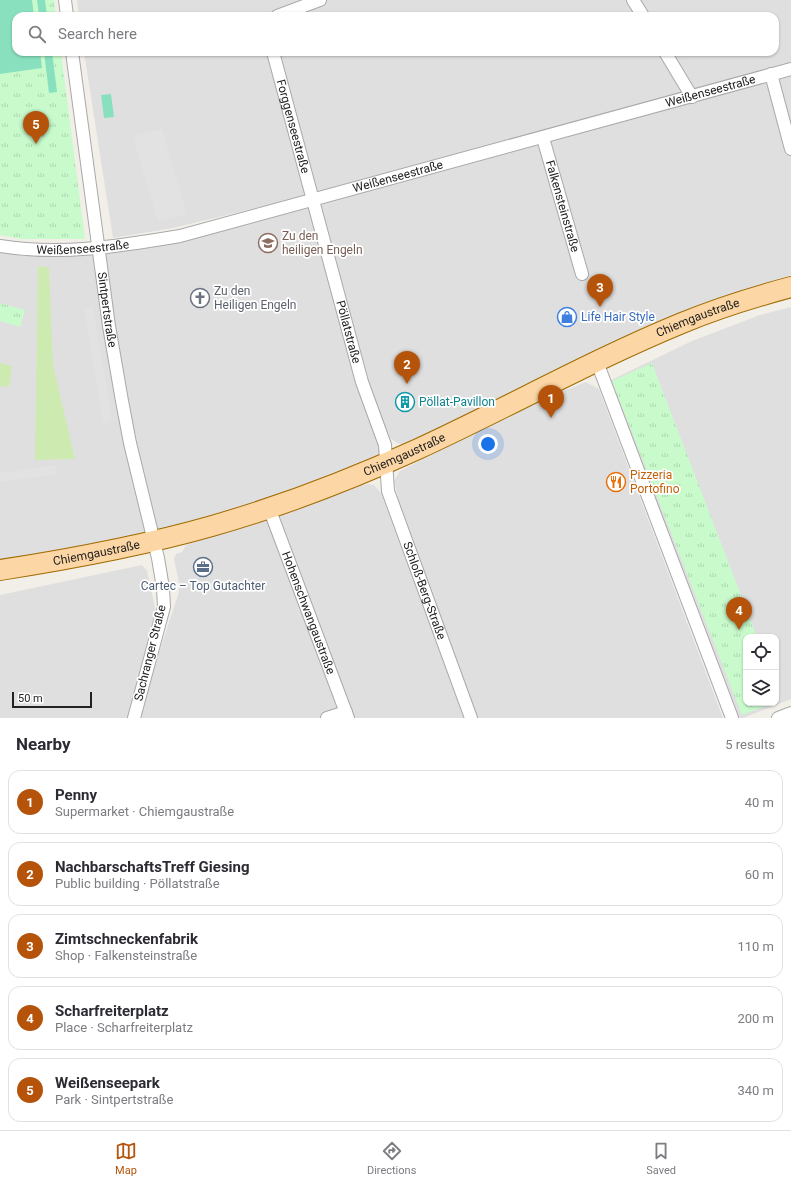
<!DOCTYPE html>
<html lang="en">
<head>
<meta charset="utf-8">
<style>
	body { margin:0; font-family:Roboto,sans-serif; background:#f7f7f7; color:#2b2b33 }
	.controls { position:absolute; right:12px; bottom:12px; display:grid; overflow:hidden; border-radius:8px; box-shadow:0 1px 3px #0004 }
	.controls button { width:36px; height:36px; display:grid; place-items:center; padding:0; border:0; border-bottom:1px solid #e1e1e2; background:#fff; color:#2b2b33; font:20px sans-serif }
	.scale { position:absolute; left:12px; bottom:10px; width:80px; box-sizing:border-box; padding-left:4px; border:2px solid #222; border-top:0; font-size:11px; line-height:14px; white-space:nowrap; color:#222; -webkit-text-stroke:3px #fff; paint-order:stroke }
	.you { position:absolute; left:488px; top:444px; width:14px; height:14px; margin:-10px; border:3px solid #fff; border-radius:50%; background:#1a73e8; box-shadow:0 0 0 6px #1a73e833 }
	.badge { display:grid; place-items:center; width:26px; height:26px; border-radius:50%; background:#b45309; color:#fff; font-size:13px; font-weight:700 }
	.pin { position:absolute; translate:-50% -33px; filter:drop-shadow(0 1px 2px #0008) }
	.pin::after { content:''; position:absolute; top:21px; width:14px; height:12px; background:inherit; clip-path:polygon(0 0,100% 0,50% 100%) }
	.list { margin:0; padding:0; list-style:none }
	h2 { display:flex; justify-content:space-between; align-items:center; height:52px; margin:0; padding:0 16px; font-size:17px }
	h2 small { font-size:13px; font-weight:400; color:#7c7c81 }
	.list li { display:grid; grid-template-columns:26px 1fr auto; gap:12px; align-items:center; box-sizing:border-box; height:64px; margin:0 8px 8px; padding:0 8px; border:1px solid #e1e1e2; border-radius:12px }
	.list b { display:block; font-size:15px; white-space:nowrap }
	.list p { margin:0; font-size:13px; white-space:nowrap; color:#7c7c81 }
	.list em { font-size:13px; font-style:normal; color:#7c7c81 }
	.icon { flex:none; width:22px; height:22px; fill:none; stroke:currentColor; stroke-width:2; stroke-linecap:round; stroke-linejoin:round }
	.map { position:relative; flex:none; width:791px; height:718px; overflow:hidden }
	.search { position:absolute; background:#fff; box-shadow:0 1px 3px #0004; left:12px; right:12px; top:12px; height:44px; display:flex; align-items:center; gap:10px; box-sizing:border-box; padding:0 14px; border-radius:12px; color:#7c7c81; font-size:15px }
	.sheet { height:412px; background:#fff }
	nav { display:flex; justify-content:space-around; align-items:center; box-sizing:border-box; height:56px; border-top:1px solid #e1e1e2; background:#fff; font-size:11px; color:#7c7c81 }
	nav a { display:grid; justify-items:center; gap:2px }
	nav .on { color:#b45309 }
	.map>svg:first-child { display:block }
</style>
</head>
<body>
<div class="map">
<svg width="791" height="718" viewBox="0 0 791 718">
	<defs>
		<pattern id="park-tufts" width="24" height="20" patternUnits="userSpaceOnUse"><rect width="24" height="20" fill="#c8facc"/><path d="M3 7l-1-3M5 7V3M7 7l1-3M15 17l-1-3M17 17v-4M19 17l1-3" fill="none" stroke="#acd6af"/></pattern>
	</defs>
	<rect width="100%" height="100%" fill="#f2efe9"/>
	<!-- residential -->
	<path fill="#e0dfdf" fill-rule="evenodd" d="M77,0H791V63L326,191L173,228L113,238L84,52H775V16H79Z
		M791,74V275L719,298L647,326L405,445L397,443L390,438L373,396L321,204L328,199Z
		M313,200L386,462L269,508L0,570V246L99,249Z
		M791,307V699L743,718H732L609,381L692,341L760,315ZM746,637H776V703H746Z
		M586,382L599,389L723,718H477L404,522L394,481L400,471L538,401Z
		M368,484L374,485L381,493L466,718H141L149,683L179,592V583L174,559L176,554L182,552L186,545L296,510L360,486Z
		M142,565L147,571L155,608L154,629L137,681L128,718H0V595Z"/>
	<!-- grass -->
	<path fill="#cdebb0" d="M38,266L49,268L53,365L75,459L35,460Z
		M0,363L12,366L9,387L0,386Z"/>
	<!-- park -->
	<path fill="url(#park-tufts)" d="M0,0H54L56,16H16V52H61L85,239H21L0,235Z
		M0,303L25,310L20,327L0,321Z
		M652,363L757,637H746V703H774L742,715L612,381Z"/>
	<!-- pitch -->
	<path fill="#88e0be" d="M0,0H32L34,16H16V52H40L42,68L0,74Z
		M37,0H45L47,16H39Z
		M44,52H52L57,92L49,93Z
		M111,94L114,117L104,118L101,95Z"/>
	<!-- parking -->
	<path fill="#e2e2e2" d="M162,129L187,214L158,222L133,137Z
		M92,304L112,419L103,425L85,311Z
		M56,465L58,474L0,482V473Z"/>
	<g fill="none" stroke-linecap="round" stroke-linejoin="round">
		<!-- street casing -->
		<g stroke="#a9a9a9" stroke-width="14">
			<g id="street">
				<path d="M65,0L67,16"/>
				<path d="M633,0L643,16"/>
				<path d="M277,16L320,0"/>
				<path id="s1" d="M72,52L109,326L122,401L130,443L158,558L163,588L164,607L134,718"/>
				<path id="s2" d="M273,52L362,382L385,445L388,491L471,718"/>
				<path d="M665,52L692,97"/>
				<path d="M771,74L791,149"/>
				<path id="s3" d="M543,138L582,274"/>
				<path id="s4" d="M0,246C61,256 120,246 180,236L791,69"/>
				<path d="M597,362L732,718"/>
				<path id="s5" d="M269,508L348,718"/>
				<path d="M327,718L346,712"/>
				<path d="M778,718L791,713"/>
			</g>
		</g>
		<!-- primary casing -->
		<g stroke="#a06b00" stroke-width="22">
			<g id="primary">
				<path id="s6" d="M0,570C71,559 142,546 212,526C282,506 352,479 418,449C507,408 592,360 682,323C718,308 754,297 791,287"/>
			</g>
		</g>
		<!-- street -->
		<use href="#street" stroke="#fff" stroke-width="12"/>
		<!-- primary -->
		<use href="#primary" stroke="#fcd6a4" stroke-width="20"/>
	</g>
	<!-- icons -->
	<defs>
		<g id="school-ring" transform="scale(1)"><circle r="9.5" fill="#fff" stroke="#8d6e63" stroke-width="1.5"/><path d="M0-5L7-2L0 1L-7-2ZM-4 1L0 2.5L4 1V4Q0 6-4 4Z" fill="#8d6e63"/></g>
		<g id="church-ring" transform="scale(1)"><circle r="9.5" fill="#fff" stroke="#6b7280" stroke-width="1.5"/><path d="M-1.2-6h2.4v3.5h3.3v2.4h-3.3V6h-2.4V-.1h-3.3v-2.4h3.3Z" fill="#6b7280"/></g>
		<g id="shop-ring" transform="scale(1)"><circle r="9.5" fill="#fff" stroke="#3f7fe0" stroke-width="1.5"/><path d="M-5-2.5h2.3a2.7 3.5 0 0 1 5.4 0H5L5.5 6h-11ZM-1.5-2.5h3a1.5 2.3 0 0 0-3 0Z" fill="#3f7fe0"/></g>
		<g id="building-ring" transform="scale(1)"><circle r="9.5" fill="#fff" stroke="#0f9aa8" stroke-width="1.5"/><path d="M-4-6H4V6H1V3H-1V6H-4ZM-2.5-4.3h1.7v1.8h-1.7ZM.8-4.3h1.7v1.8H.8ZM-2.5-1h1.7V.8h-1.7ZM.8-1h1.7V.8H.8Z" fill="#0f9aa8"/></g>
		<g id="restaurant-ring" transform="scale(1)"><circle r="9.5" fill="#fff" stroke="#e8710a" stroke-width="1.5"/><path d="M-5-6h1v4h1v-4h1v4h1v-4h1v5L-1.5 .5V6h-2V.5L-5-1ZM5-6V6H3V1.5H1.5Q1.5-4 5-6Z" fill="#e8710a"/></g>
		<g id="office-ring" transform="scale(1)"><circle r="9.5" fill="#fff" stroke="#5c6f8a" stroke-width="1.5"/><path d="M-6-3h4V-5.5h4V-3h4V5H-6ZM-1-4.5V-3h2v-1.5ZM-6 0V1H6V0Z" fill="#5c6f8a"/></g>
	</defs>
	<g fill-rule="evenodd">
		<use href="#school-ring" x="268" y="243"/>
		<use href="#church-ring" x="200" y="298"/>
		<use href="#shop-ring" x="567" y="317"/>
		<use href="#building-ring" x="405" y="402"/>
		<use href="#restaurant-ring" x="616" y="482"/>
		<use href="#office-ring" x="203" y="567"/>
	</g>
	<g text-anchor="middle" stroke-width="3.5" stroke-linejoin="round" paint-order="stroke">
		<!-- street labels -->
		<g font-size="12" fill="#222" stroke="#fff">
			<text dy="4" stroke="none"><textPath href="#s4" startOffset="731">Weißenseestraße</textPath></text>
			<text dy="4" stroke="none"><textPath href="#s2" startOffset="77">Forggenseestraße</textPath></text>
			<text dy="4" stroke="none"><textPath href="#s4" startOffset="407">Weißenseestraße</textPath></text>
			<text dy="4" stroke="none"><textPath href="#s3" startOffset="71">Falkensteinstraße</textPath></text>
			<text dy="4" stroke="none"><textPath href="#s4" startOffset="83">Weißenseestraße</textPath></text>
			<text dy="4" stroke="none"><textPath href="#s1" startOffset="260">Sintpertstraße</textPath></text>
			<text dy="4" stroke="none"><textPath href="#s6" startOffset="746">Chiemgaustraße</textPath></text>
			<text dy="4" stroke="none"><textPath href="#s2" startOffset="290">Pöllatstraße</textPath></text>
			<text dy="4" stroke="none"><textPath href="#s6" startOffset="422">Chiemgaustraße</textPath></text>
			<text dy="4" stroke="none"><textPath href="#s6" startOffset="98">Chiemgaustraße</textPath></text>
			<text dy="4" stroke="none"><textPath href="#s2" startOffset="561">Schloß-Berg-Straße</textPath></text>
			<text dy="4" stroke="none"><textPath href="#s5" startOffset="112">Hohenschwangaustraße</textPath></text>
			<text transform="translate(150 653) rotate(-76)" y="4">Sachranger Straße</text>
		</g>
		<!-- education labels -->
		<g font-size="12" fill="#785e54" stroke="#fff" text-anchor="start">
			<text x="282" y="240">Zu den<tspan x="282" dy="14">heiligen Engeln</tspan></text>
		</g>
		<!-- worship labels -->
		<g font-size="12" fill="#5b616d" stroke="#fff" text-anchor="start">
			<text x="214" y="295">Zu den<tspan x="214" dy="14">Heiligen Engeln</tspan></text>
		</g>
		<!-- shop labels -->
		<g font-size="12" fill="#366cbe" stroke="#fff" text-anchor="start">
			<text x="581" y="321">Life Hair Style</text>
		</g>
		<!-- culture labels -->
		<g font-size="12" fill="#0d838f" stroke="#fff" text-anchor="start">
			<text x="419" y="406">Pöllat-Pavillon</text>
		</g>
		<!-- food labels -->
		<g font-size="12" fill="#c56008" stroke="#fff" text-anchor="start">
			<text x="630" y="479">Pizzeria<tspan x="630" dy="14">Portofino</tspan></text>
		</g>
		<!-- service labels -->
		<g font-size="12" fill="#4e5e75" stroke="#fff">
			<text x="203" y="590">Cartec – Top Gutachter</text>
		</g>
	</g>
</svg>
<div class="controls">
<button><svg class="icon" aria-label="locate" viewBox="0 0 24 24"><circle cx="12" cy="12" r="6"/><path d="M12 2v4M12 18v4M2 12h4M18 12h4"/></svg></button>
<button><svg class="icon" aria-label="layers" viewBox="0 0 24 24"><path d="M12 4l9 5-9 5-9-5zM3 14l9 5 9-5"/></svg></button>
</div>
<div class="scale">50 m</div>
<div class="you"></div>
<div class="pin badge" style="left:551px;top:418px">1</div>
<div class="pin badge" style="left:407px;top:384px">2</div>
<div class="pin badge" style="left:600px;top:307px">3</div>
<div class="pin badge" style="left:739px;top:630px">4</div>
<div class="pin badge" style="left:36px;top:144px">5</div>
<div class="search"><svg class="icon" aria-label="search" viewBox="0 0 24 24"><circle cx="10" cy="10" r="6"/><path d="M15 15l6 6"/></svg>Search here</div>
</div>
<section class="sheet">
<h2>Nearby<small>5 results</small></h2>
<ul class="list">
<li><span class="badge">1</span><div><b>Penny</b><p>Supermarket · Chiemgaustraße</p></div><em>40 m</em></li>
<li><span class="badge">2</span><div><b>NachbarschaftsTreff Giesing</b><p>Public building · Pöllatstraße</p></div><em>60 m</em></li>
<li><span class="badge">3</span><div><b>Zimtschneckenfabrik</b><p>Shop · Falkensteinstraße</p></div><em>110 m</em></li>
<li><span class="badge">4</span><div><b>Scharfreiterplatz</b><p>Place · Scharfreiterplatz</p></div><em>200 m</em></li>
<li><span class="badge">5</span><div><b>Weißenseepark</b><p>Park · Sintpertstraße</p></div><em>340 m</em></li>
</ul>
</section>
<nav>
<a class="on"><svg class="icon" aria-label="map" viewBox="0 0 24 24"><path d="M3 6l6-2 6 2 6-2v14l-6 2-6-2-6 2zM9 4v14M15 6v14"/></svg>Map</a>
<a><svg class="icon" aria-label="directions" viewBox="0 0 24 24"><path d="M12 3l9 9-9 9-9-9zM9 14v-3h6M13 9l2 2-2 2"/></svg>Directions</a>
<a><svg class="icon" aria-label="saved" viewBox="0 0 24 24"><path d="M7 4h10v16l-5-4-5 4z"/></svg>Saved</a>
</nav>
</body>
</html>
